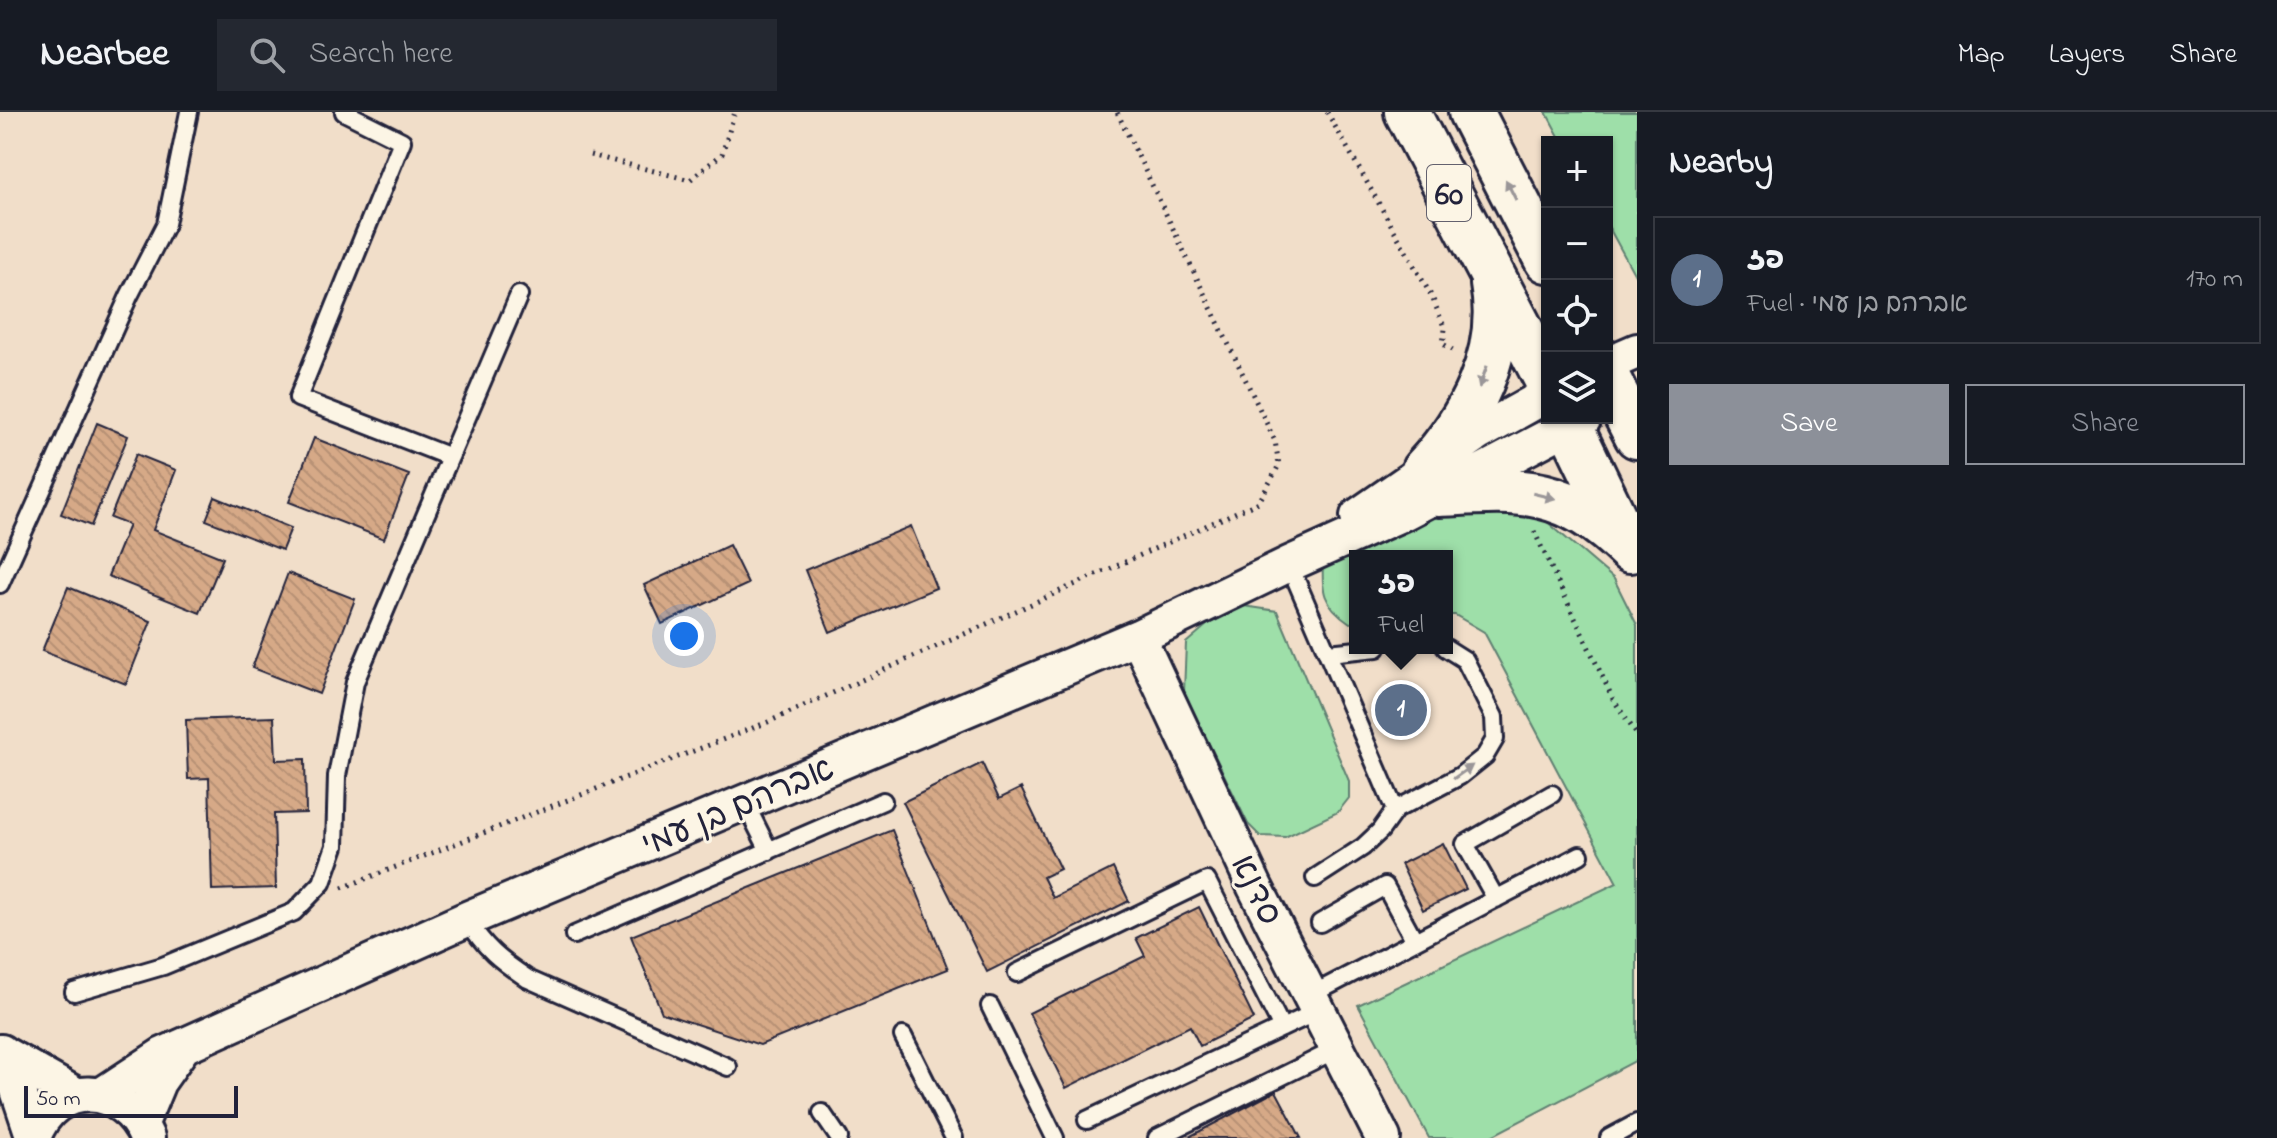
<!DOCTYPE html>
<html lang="en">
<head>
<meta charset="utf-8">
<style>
	body { margin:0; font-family:"Indie Flower","Playpen Sans Hebrew",sans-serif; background:#242831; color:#f1f3f6 }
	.controls { position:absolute; right:24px; top:24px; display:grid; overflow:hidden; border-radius:0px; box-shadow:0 2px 6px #0004 }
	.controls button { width:72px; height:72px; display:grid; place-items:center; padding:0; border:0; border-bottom:2px solid #363941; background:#171b24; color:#f1f3f6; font:40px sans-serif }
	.scale { position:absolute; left:24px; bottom:20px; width:214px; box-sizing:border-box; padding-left:8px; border:4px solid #22223b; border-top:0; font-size:22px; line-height:28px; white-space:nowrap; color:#22223b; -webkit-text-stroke:6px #fcf5e5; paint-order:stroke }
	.you { position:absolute; left:684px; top:524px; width:28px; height:28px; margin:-20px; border:6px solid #fff; border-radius:50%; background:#1a73e8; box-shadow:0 0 0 12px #1a73e833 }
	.badge { display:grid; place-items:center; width:52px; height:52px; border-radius:50%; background:#8c9099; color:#fff; font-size:26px; font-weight:700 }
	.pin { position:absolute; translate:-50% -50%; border:4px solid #fff; box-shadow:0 2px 8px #0006 }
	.popup { position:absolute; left:1349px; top:438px; width:104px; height:104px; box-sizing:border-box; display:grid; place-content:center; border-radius:0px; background:#171b24; filter:drop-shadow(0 2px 6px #0005); font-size:26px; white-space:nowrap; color:#9ea1a6 }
	.popup b { font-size:30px; color:#f1f3f6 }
	.popup::after { content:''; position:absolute; left:50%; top:100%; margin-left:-16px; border:16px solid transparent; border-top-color:#171b24 }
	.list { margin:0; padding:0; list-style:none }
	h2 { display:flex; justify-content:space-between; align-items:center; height:104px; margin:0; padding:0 32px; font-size:34px }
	h2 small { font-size:26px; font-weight:400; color:#9ea1a6 }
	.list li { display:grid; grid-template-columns:52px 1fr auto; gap:24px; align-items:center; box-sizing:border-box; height:128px; margin:0 16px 16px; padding:0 16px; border:2px solid #363941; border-radius:0px }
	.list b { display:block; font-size:30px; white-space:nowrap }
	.list p { margin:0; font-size:26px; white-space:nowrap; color:#9ea1a6 }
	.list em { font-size:26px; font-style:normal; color:#9ea1a6 }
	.actions { display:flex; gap:16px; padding:24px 32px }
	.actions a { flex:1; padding:18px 0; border:2px solid #8c9099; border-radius:0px; text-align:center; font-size:28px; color:#8c9099 }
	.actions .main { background:#8c9099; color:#fff }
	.icon { flex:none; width:44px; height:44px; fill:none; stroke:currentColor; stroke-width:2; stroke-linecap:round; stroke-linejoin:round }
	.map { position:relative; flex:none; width:1637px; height:1026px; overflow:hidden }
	header { display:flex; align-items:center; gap:48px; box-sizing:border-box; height:112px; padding:0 40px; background:#171b24; border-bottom:2px solid #363941 }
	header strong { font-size:38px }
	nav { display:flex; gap:44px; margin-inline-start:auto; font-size:28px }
	.search { width:560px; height:72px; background:#242831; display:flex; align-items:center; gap:20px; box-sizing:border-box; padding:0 28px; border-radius:0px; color:#9ea1a6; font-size:30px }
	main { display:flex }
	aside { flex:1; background:#171b24 }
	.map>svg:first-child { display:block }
</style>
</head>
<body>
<header>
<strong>Nearbee</strong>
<div class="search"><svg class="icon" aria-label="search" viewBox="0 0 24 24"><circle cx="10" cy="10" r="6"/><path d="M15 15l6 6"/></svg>Search here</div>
<nav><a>Map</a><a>Layers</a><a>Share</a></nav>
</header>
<main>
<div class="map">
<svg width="1637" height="1026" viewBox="0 0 1637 1026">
	<defs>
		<pattern id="building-back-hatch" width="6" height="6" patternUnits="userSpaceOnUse" patternTransform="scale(2)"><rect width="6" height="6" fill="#d6a987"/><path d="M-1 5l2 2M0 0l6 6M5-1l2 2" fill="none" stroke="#b79175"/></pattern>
	</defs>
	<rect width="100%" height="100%" fill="#f1dec9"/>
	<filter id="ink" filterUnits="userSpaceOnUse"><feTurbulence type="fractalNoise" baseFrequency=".0125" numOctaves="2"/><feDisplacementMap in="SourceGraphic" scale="16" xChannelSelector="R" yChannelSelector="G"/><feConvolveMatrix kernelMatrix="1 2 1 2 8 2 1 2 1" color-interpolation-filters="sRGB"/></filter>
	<g filter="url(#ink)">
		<!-- grass -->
		<path fill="#9edfa9" stroke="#608072" stroke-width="2" d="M1546,0H1637V167L1607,112V30H1562Z
			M1461,389L1519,397L1545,408L1614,467L1637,513V948L1488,1026H1429L1358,893L1617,771L1484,520L1455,503H1447V444H1355V510L1350,511C1322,492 1322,480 1323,447Z
			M1244,494L1277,499L1349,669V686L1338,700L1285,725L1260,724L1248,712L1184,580L1186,531L1208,512Z"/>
		<!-- building -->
		<path fill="url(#building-back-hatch)" stroke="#22223b" stroke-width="2" d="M97,311L128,324L91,414L61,402Z
			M314,326L409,363L384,427L289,390Z
			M136,342L176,358L153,418L223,446L200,501L108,464L129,413L110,406Z
			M215,385L291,416L282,438L206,408Z
			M911,414L936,476L830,520L805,458Z
			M729,433L748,472L662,512L644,473Z
			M288,461L355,487L319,582L252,556Z
			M68,475L151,509L126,572L42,539Z
			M274,605L276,648L305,647L306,701L274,702L276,776L212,778L209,666L188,667L186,608Z
			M982,651L999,687L1021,676L1060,757L1043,765L1053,786L1113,756L1129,789L987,860L903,690Z
			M892,718L948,857L760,933L662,901L631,824Z
			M1443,731L1466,777L1423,798L1401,752Z
			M1199,795L1254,907L1200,934L1190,914L1066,976L1029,901L1145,844L1136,826Z
			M1276,979L1301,1026H1187Z"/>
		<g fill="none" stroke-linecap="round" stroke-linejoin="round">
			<!-- lane casing -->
			<g stroke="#22223b" stroke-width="22">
				<path id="lane" d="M450,345L519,183
					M1289,452L1395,698
					M0,472L129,184L166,112L189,0
					M1328,541L1377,536
					M744,689L769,739
					M1315,766L1363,735L1380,719L1395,698L1460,664L1485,644L1495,627L1494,605L1465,548L1446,536
					M1496,787L1465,732L1552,682
					M467,807C484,836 501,849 528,867L728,955
					M1320,811L1385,774L1415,829
					M574,823L883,689
					M1017,861L1207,769L1282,916
					M74,880L163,854L294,800L322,771L335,734L337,664L355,570L450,345L298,286L402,29L344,0
					M1311,883L1580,743
					M990,894L1055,1026
					M903,924L954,1026
					M822,1001L839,1026
					M1087,1008L1318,899
					M1157,1026L1337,937
					M1609,1026L1637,1011"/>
			</g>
			<!-- street casing -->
			<g stroke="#22223b" stroke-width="40">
				<path id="street" d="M1607,252L1637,239
					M1358,404L1477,322L1547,283
					M1138,525L1255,775L1383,1026
					M0,940L76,983
					M1,940L17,975L33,1023
					M102,983L163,943L467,807L1138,525L1289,452L1405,400L1584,306
					M141,1011L158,970L182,936
					M33,1026C54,966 124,970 147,1026"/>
			</g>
			<!-- highway casing -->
			<g stroke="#22223b" stroke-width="50">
				<path id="highway" d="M1407,0L1547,268
					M1471,0L1547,148
					M1607,265L1637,324
					M1566,306L1624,426
					M1424,358C1470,308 1506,241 1493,172
					M1439,382C1526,377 1564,374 1630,438"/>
			</g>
			<!-- path -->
			<path stroke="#22223b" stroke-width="5" stroke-dasharray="2 6" stroke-linecap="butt" d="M1327,0L1432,185L1445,217L1443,232L1454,239
				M590,43L690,68L722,42L735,0
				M1534,419L1613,587L1637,623
				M342,776L768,610L1259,390L1279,353L1275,329L1117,0"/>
			<!-- lane -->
			<use href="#lane" stroke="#fcf5e5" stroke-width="16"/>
			<!-- street -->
			<use href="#street" stroke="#fcf5e5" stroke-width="34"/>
			<!-- highway -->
			<use href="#highway" stroke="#fcf5e5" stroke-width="44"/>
		</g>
		<!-- one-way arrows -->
		<defs><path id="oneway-solid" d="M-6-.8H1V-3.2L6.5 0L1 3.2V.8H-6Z" transform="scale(2)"/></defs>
		<g fill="#9a9698">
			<use href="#oneway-solid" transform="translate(1511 78) rotate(-117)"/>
			<use href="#oneway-solid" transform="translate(1483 265) rotate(110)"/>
			<use href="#oneway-solid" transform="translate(1544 384) rotate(13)"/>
			<use href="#oneway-solid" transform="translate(1463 660) rotate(-35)"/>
		</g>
	</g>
	<g text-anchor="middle" stroke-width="6" stroke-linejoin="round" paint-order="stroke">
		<!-- shield labels -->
		<rect fill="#fcf5e5" stroke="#63616e" stroke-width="2" x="1427" y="53" width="44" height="56" rx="6"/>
		<g font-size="32" font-weight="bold" fill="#22223b">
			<text x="1449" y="92">60</text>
		</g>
		<!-- street labels -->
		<g font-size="34" fill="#22223b" stroke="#fcf5e5">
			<text transform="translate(737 693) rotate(-23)" y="12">אברהם בן עמי</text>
			<text transform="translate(1258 777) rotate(64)" y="12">סדנא</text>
		</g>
	</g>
</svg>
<div class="controls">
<button>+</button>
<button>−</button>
<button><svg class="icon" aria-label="locate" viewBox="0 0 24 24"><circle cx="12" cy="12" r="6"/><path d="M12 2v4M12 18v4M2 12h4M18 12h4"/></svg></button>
<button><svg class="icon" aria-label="layers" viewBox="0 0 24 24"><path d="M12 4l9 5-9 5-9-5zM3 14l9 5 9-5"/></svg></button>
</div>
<div class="scale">50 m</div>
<div class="you"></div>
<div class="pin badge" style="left:1401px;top:598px;background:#5c6f8a">1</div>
<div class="popup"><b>פז</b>Fuel</div>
</div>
<aside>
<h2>Nearby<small></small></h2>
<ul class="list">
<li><span class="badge" style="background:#5c6f8a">1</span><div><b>פז</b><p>Fuel · אברהם בן עמי</p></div><em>170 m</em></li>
</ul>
<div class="actions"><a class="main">Save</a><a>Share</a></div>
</aside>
</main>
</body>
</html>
